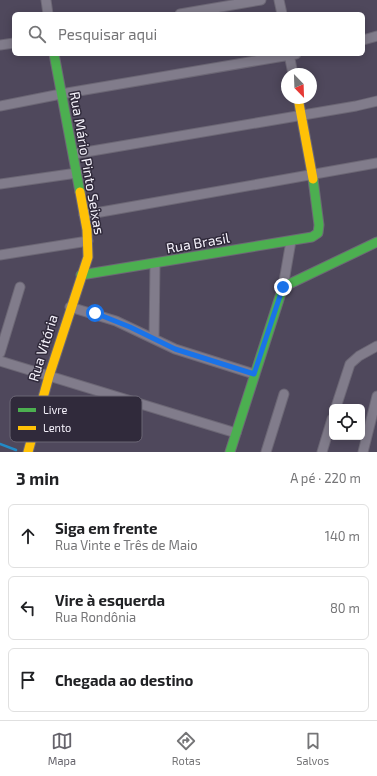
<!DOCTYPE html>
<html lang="pt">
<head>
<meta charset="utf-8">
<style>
	body { margin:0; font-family:"Exo 2",sans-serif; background:#f2f2f2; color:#202124 }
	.controls { position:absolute; right:12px; bottom:12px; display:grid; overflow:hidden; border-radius:6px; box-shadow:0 2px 10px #0003 }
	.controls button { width:36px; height:36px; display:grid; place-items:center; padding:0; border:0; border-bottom:1px solid #e0e0e0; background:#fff; color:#202124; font:20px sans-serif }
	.compass { position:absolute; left:281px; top:68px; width:36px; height:36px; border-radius:50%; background:#fff; box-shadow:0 2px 10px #0003; rotate:157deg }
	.stop { position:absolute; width:12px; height:12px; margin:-9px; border:3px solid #1a73e8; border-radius:50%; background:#fff }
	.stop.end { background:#1a73e8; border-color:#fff; box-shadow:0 1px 4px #0008 }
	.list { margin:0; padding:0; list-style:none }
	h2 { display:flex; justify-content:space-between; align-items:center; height:52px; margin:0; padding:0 16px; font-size:17px }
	h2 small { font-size:13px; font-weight:400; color:#757577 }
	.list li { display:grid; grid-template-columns:26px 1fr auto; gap:12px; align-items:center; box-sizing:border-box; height:64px; margin:0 8px 8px; padding:0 8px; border:1px solid #e0e0e0; border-radius:6px }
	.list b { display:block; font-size:15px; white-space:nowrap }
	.list p { margin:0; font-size:13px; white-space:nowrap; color:#757577 }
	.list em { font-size:13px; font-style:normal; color:#757577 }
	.icon { flex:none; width:22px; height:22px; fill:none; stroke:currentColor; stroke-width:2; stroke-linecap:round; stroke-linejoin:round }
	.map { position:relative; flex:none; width:377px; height:452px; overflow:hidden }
	.search { position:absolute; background:#fff; box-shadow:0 2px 10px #0003; left:12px; right:12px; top:12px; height:44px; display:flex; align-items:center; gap:10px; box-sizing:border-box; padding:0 14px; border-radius:6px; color:#757577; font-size:15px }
	.sheet { height:268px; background:#fff }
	nav { display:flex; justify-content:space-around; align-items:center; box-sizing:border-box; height:56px; border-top:1px solid #e0e0e0; background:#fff; font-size:11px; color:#757577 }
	nav a { display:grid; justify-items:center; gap:2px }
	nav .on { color:#66646c }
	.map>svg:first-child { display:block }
</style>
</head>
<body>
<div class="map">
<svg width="377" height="452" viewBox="0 0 377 452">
	<rect width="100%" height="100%" fill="#4f485c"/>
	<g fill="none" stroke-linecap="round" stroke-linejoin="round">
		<!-- stream -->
		<path stroke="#228ac6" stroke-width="2.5" d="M0,444L16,450"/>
		<!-- street casing -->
		<g stroke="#6c6775" stroke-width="11">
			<path id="street" d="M46,0L48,14
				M279,0L282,14
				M180,14L261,0
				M363,40L377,36
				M0,45L14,43
				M289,54L293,74
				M0,106L61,94L296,54
				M74,154L356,106L377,101
				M0,184L77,173
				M84,215L377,163
				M0,255L88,241
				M283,287L291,241
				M70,307L116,321L175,349L254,374
				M154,339L155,264
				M0,353L20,287
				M0,361L236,433
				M336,407L350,364L359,356L377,346
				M266,452L284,394
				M322,452L332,419
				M363,452L377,396"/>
		</g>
		<!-- fast casing -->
		<g stroke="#6c6775" stroke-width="11">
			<path id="fast" d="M54,54L80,192
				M81,275L312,237L318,233L319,225L313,179
				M230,452L283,287L377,242"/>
		</g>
		<!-- slow casing -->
		<g stroke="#6c6775" stroke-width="11">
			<path id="slow" d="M298,98L313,179
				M28,452L49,376L88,257L87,230L80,192"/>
		</g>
		<!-- street -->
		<use href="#street" stroke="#817c8b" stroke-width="9"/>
		<!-- fast -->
		<use href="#fast" stroke="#4caf50" stroke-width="9"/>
		<!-- slow -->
		<use href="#slow" stroke="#ffc107" stroke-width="9"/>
	</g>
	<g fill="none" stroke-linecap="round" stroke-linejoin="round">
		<!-- route -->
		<path stroke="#1a73e8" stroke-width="5" d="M95,313L130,327L175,349L254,374L283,287"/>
	</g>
	<g text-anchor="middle" stroke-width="3" stroke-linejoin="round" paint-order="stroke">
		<!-- street labels -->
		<g font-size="14" fill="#f6f3fc" stroke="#302a3b">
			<text transform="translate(87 163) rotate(80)" y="5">Rua Mário Pinto Seixas</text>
			<text transform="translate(198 243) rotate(-10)" y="5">Rua Brasil</text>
			<text transform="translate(43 348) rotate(-73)" y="5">Rua Vitória</text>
		</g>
	</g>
	<!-- legend -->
	<rect x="10" y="396" width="132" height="46" rx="6" fill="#302a3b" stroke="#6b6675" stroke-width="1"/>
	<rect x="18" y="408" width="18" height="4" fill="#4caf50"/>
	<rect x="18" y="426" width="18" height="4" fill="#ffc107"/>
	<g font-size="11" fill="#f6f3fc">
		<text x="43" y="414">Livre</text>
		<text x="43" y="432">Lento</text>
	</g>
</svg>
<div class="controls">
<button><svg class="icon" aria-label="locate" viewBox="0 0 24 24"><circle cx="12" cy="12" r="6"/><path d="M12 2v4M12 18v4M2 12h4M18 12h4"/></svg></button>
</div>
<svg class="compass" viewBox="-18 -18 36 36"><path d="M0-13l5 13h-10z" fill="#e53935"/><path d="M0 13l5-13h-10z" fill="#757577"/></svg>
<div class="stop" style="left:95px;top:313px"></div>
<div class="stop end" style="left:283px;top:287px"></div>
<div class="search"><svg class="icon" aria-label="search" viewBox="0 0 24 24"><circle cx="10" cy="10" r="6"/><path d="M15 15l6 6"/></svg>Pesquisar aqui</div>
</div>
<section class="sheet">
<h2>3 min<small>A pé · 220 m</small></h2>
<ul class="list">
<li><svg class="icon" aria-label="ahead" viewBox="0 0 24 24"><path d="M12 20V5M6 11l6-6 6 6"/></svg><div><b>Siga em frente</b><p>Rua Vinte e Três de Maio</p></div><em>140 m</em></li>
<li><svg class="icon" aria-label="left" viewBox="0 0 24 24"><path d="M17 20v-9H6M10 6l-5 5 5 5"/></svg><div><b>Vire à esquerda</b><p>Rua Rondônia</p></div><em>80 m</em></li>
<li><svg class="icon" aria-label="arrive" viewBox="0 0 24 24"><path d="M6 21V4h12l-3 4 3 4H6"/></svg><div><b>Chegada ao destino</b></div></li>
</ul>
</section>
<nav>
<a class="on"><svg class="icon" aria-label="map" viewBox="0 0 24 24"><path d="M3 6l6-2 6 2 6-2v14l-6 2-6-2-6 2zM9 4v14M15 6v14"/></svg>Mapa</a>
<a><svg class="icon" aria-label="directions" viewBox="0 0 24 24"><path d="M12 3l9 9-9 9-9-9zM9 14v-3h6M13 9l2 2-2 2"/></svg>Rotas</a>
<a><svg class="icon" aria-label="saved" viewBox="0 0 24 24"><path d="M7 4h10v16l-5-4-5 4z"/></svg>Salvos</a>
</nav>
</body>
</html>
